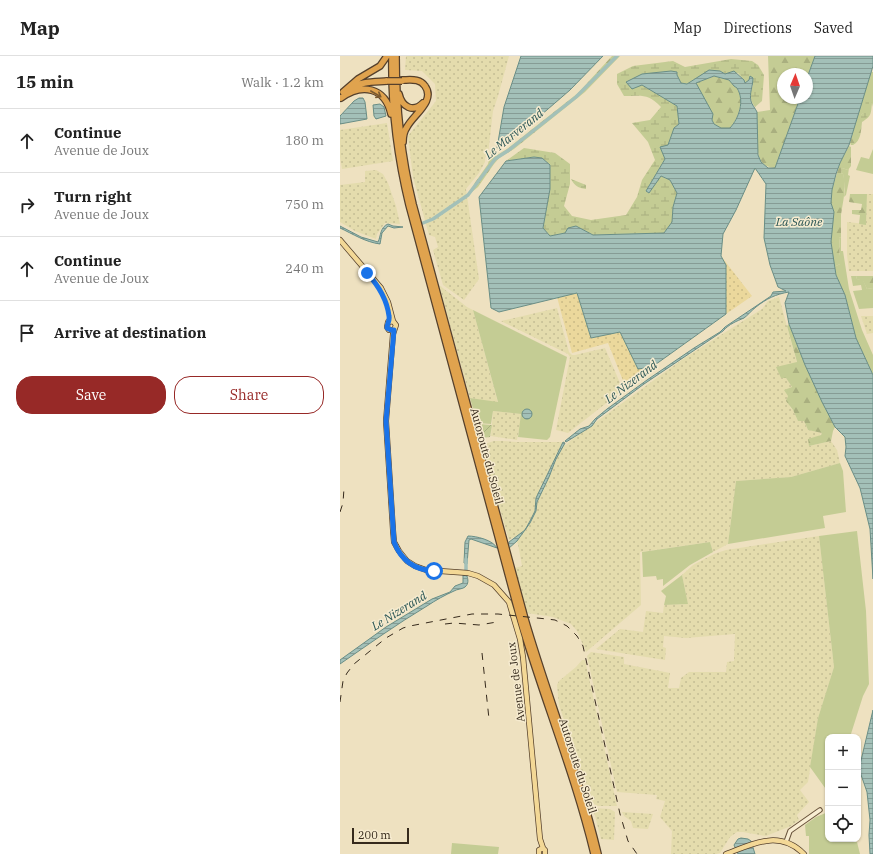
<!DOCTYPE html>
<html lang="en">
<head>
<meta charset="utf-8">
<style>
	body { margin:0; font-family:"IBM Plex Serif",serif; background:#f2f2f2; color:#222 }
	.controls { position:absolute; right:12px; bottom:12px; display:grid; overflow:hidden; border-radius:8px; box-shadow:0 1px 3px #0004 }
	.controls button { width:36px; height:36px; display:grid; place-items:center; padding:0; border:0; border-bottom:1px solid #e0e0e0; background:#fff; color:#222; font:20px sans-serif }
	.compass { position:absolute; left:437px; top:12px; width:36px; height:36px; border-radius:50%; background:#fff; box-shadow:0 1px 3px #0004; rotate:2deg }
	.scale { position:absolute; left:12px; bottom:10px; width:57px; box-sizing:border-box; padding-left:4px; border:2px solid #362a1c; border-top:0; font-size:11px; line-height:14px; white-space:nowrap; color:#362a1c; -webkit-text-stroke:3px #f6ebcf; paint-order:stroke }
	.stop { position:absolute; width:12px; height:12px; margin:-9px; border:3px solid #1a73e8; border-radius:50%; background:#fff }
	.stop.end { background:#1a73e8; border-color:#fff; box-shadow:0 1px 4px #0008 }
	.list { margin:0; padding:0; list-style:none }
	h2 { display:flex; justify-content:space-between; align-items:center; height:52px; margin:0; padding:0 16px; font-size:17px }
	h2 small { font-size:13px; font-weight:400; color:#767676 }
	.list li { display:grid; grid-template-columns:26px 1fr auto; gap:12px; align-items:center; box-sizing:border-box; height:64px; padding:0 16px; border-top:1px solid #e0e0e0 }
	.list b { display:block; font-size:15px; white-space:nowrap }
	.list p { margin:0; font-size:13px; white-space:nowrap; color:#767676 }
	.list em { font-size:13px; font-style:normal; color:#767676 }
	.actions { display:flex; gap:8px; padding:12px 16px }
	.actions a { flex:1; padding:9px 0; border:1px solid #972927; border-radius:16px; text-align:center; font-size:14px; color:#972927 }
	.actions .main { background:#972927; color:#fff }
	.icon { flex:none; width:22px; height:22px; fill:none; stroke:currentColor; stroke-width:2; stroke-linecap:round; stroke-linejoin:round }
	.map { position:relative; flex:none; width:533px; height:798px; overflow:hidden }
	header { display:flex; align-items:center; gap:24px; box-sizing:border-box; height:56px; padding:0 20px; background:#fff; border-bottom:1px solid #e0e0e0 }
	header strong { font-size:19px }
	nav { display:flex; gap:22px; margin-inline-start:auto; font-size:14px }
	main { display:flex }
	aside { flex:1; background:#fff }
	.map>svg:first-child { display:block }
</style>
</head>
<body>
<header>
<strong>Map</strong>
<nav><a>Map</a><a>Directions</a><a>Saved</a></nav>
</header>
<main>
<aside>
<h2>15 min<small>Walk · 1.2 km</small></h2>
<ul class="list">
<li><svg class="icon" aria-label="ahead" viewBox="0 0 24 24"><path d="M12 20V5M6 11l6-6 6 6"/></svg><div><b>Continue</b><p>Avenue de Joux</p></div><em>180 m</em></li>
<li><svg class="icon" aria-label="right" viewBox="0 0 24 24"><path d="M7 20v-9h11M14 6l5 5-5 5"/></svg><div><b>Turn right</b><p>Avenue de Joux</p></div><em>750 m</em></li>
<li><svg class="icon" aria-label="ahead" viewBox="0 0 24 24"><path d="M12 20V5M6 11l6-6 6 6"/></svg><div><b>Continue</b><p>Avenue de Joux</p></div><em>240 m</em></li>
<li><svg class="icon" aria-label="arrive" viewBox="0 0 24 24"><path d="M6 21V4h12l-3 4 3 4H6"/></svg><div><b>Arrive at destination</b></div></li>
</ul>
<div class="actions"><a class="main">Save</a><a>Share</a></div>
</aside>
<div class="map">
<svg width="533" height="798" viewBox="0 0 533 798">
	<defs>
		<pattern id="farmland-dots" width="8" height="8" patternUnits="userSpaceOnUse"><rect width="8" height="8" fill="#e4dcad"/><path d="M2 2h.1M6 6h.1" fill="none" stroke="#c4bd94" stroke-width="1.8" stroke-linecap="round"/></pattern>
		<pattern id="forest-firs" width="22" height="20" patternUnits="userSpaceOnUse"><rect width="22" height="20" fill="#c4cc94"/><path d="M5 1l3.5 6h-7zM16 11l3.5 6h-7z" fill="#a9af7f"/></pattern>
		<pattern id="wetland-marsh" width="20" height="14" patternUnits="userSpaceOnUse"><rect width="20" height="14" fill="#c4cc94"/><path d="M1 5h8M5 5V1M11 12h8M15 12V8" fill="none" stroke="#a9af7f"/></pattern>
		<pattern id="sand-dots" width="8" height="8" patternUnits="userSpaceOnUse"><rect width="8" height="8" fill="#ebd89c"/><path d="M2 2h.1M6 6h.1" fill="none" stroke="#caba86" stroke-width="1.8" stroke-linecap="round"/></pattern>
		<pattern id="garden-furrows" width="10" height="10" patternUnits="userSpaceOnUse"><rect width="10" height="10" fill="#c4cc94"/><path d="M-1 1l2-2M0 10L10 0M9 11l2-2" fill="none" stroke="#a9af7f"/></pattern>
		<pattern id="water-rules" width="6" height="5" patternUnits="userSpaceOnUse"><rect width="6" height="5" fill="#a3c0b8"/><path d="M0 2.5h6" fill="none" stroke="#869c95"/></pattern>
	</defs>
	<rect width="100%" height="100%" fill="#eee1c0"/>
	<!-- farmland -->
	<path fill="url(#farmland-dots)" d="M66,0H169L158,40L153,55L148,98L145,102V106L139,117L126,133L139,223L124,244L103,229L93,194L98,191L95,181L89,179L73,121L68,80L96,45L95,28L82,15L65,14Z
		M47,67L53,105L2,113L0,101V74Z
		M36,114L43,118L48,127L56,150L60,168L45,167L37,178L36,183L15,175L0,166V129L25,126V115Z
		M527,138H533V215H509L507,199V166L526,168Z
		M99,229L127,251L133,254L158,347L130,342Z
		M439,241L457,307L446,322L452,331L448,340L450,351L453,354L458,365H464L468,374L482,377L469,390L491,385L497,394L500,407L451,421L396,425L388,488L373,496L370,486L300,496L301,549L246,596L237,575L231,568L213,561L187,557L175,512L182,510L178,488L174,481L169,484L141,389L154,385H162L177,386H221L226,389L230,385L343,303L422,253L428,245Z
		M217,252L229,296L232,299H235L265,292L283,334L228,377L216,374L230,301L228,298L161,265Z
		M521,260H533V277L527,278Z
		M153,355L182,358L177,384L151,380Z
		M479,480L494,611L478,662L468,726L460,734L469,746L457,759L459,764L451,770L426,780L403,776H397L390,781L380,797L376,798H331L332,775L320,761L325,745L316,743L317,739L277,736L247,600L251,596L284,601V608L330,617L328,632H339L341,622L349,616H386L387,606L394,605L395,578L346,582L324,580L323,591L326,592L325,604L256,593L280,573L303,576L306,555L323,557L324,549L348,548L342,519L353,509L374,498L386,494Z
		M242,604H245L277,750H258L254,748L251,744L219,649L217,629L219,625L236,611Z
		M253,752L270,753L275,756L274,784L261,783Z
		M282,756L313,758L308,773L293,772L291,765L284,760Z"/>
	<!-- green -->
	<path fill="#c4cc94" d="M531,16H533V47L532,51V46L526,47L525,56L521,59H518Z
		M533,93V118L516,114L521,101L529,103Z
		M502,112L508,114L509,112L508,119L510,120L506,139L504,141L505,133L503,118L501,117Z
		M501,181V195H503L509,233L522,274L533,299V319L516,282L505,239L496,219L494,211L500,208C499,199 501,190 499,182Z
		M511,220H516L517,223L523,224L527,233L533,232V252L519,253L513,235L522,234L521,229L513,230Z
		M133,254L227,301L210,381L207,384L178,381L181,358L153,355L151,368L137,367L130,342L158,346Z
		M500,407L503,415L506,456L483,460L485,472L388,488L396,425L451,421Z
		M517,475L526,555L529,628L523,640L510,681H488V736L470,711L478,662L494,611L479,480Z
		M370,486L373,496L350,509L323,530V523L317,524L316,520L303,521L302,496Z
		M342,519L348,548L324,549L326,540L321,535Z
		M488,756V783H509L510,786H517L520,798H469V780H466L465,769L476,761Z
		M112,787L159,791L158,798H111Z"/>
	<!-- forest -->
	<path fill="url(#forest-firs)" d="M272,0H280L245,36L174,93L159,102L154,108L138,131L132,136L134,128L148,108L151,94H153L154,101L167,93L238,37Z
		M428,0H475L467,22V18H443V42H460L435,112C414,111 418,90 418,75C417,69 417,63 417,56L430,54Z
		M374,20L389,24L394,30L397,32C405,45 399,61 390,72H381L374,68L356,27Z
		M529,45L532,46C531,57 532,60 522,66C521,75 521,85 513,89H511L510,87L518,59H521L525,56V48Z
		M509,90L511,91V110L508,114L502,112L501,117L503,118C507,132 503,144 501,159C501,166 501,174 501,181L499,182C501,191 498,195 501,204L500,208L494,211L491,186L494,156L491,147L492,134L500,107Z
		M510,138H527L526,169L519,168L520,159L512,158V154H521L522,148L509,146Z
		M516,220H533V232L527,233L523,225L517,223Z
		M449,268L465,309L495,371L493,375L491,385L469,390L468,383L481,379L482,377L468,374L464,365H458L453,354L446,345L448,340L444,334L452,331L446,322H441L436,311L457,306L447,270Z"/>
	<!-- wetland -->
	<path fill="url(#wetland-marsh)" d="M391,3L412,5L418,9L424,19L422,45L415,51C409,43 410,38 413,29L410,24L405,28L404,24L398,17L385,18L380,15L356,22L347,28L341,27L337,19L302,29L337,50L339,68L334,72L325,103L306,135L309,137L320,120L330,124L337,137L333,151L332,166L324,177L253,179L236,170L225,177L210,180L203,172L210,133V109L202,102L194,101L166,105L184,92L215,97L230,108V128L224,150L232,160L251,164L286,159L297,141L302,124L315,104L308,86L292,67L310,64L321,51C308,37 302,40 284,40L277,28V18L293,10L333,5L345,11Z
		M529,43H532V46C529,58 530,64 516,65L518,59H521L523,58L526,45Z
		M231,123L246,129V133C238,132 235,130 231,123Z"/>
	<!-- sand -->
	<path fill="url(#sand-dots)" d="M381,200L412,240L386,258V209Z
		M237,237L251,282L280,276L298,313L312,311L286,332L268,287L232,297L217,241Z"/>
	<!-- garden -->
	<path fill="url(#garden-furrows)" d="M138,368L152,369L150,381L142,382Z"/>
	<!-- water -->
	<path fill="url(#water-rules)" stroke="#6a8e86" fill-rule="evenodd" d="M181,0H263L230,34L193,66L157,92L164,51Z
		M475,0H533V10L509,89L500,107L496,118L492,134L491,147L494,156L491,186L496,219L505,239L516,282L533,319V523L530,473L520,432L505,400L506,391L505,381L495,371L482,346L465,309L449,268L445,247L449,236C436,238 426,243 416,251C412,254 407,260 404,262C397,265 389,268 383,275L304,328L257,363L252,370L226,386L225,385L240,373L249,370L255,363L267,353L307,324L354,292L380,276L385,271L431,240L433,236L446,235L438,231L430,209L424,182L426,128L415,112L396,154L383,178L381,200L386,209V258L312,311L298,313L280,276L251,282L237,237L159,256L151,252L139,141L166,105L194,101L202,102L210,109V133L203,172L210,180L225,177L228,172L236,170L253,179L324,177L332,166L333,151L337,137L330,124L321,120L309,137L306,135L325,103L320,91L328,89L334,72L339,68L337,50L302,29L292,33L286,26L302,18L331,15L337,16V19L341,27L347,28L369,14L380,15L385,18L394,15L404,24L405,27L409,24L410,20L413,22C413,30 409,38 411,45C412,49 415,52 417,56L418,99L421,106L428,112H435L460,42H467V22ZM374,20L389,24L394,30L397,32C405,45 399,62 390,72H381L374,68L372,64L373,58L356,27Z
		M19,42H23L25,46L27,63L0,68V60L14,45Z
		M40,48L44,51L46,60L36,63L34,60L33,49Z
		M48,168L53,170L63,171L54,172L48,170L42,177L40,188C25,186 13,178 0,172V170L21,181L38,186C41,180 40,171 48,168Z
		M182 358a5 5 0 1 1 10 0a5 5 0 1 1-10 0Z
		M223,386L225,387L216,403L209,421L197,446L196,455L190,467L177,485L168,493L169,486L185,474L190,465L195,455L196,442Z
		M128,480C136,480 153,484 157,492L131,483L129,484L127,508L124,507L125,486Z
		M123,519L127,520C128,523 129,528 125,531C123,533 117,533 114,535C105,539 96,544 87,550C57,568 29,588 0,608V604L46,571L92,543L110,536L115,530L123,527Z
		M533,654V798H530L529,779L530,764L527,736L519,713Z
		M401,782L408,783L411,785L415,798H398L394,789L398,783Z"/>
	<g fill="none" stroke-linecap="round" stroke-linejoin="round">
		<!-- river -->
		<path stroke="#a3c0b8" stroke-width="3.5" d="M83,167L93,163L128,139L155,103L169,94L236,41L277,0
			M126,518V503"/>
		<!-- secondary casing -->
		<g stroke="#69533b" stroke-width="5.5">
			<path id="secondary" d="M446,786L450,775L480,754"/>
		</g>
		<!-- primary casing -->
		<g stroke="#55402c" stroke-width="6">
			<path id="primary" d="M0,184L41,232L48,246L53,265L56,269L53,278L46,365L53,474L54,486L59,495L67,505L75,510L86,514L128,517L138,520L154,529L169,546L180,583L183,601L200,783L203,792L205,794V798
				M53,265L48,266L47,271L49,274H54
				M199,798V794L203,792
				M386,798C413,788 439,773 464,798"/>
		</g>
		<!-- highway casing -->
		<g stroke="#55402c" stroke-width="8">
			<path id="highway" d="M52,0C51,50 57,100 69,149L181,566C204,644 235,719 254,798
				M56,0C56,50 61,99 73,148L185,563C208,642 239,718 258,798
				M62,24C70,24 80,22 85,30C96,45 73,59 67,71C64,75 63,81 63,86
				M10,33C21,25 34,26 47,25
				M3,36L18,23L40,10L47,0
				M59,38C62,51 73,57 83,47
				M1,42C22,27 45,31 51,58"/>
		</g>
		<!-- secondary -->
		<use href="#secondary" stroke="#f9eed3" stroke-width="3.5"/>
		<!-- primary -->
		<use href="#primary" stroke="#f3d896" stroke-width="4.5"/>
		<!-- highway -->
		<use href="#highway" stroke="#e0a34e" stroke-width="5.5"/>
		<!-- rail -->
		<path stroke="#362a1c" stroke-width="1" stroke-dasharray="7 7" stroke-linecap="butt" d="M0,456L3,447L4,432
			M105,568L114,567L139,569L157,566
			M142,597L149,663
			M0,646L3,625L7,617L14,608L46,582L63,572L70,570L132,558H158L207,563L215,564L227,570L237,580L243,590L280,758L288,785L297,798"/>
		<!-- highway-bridge casing -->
		<g stroke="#55402c" stroke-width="8" stroke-linecap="butt">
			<path id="highway-bridge" d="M47,25H62"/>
		</g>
		<!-- highway-bridge -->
		<use href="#highway-bridge" stroke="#e0a34e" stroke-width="5.5"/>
	</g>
	<!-- one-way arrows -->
	<defs><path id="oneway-shaft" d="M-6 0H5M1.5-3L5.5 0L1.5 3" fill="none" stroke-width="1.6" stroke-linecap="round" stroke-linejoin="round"/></defs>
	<use stroke="#7a5a30" href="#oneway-shaft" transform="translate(36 38) rotate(30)"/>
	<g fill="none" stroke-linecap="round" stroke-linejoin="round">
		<!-- route -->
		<path stroke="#1a73e8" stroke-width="5" d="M27,217C38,229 47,244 49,260C50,265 47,267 47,272L51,274H54L46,365L54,486C61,504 75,514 94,515"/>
	</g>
	<g text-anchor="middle" stroke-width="3" stroke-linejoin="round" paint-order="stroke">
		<!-- street labels -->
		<g font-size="11" fill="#362a1c" stroke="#f6ebcf">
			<text transform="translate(147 400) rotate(75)" y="4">Autoroute du Soleil</text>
			<text transform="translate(176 626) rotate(-97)" y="4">Avenue de Joux</text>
			<text transform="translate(238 710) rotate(72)" y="4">Autoroute du Soleil</text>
		</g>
		<!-- water labels -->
		<g font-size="12" font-style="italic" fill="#2b5655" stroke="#f6ebcf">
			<text transform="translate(174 78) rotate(-39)" y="4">Le Marverand</text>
			<text x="459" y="170">La Saône</text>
			<text transform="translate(291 326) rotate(-37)" y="4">Le Nizerand</text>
			<text transform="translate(59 555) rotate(-32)" y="4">Le Nizerand</text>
		</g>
	</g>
</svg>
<div class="controls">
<button>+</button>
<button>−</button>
<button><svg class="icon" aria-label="locate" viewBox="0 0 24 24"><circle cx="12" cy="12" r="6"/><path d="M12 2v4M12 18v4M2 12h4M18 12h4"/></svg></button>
</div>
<svg class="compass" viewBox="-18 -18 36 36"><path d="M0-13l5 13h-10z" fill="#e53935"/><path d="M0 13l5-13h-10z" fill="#767676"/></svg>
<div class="scale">200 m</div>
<div class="stop" style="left:94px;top:515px"></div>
<div class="stop end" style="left:27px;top:217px"></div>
</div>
</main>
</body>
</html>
